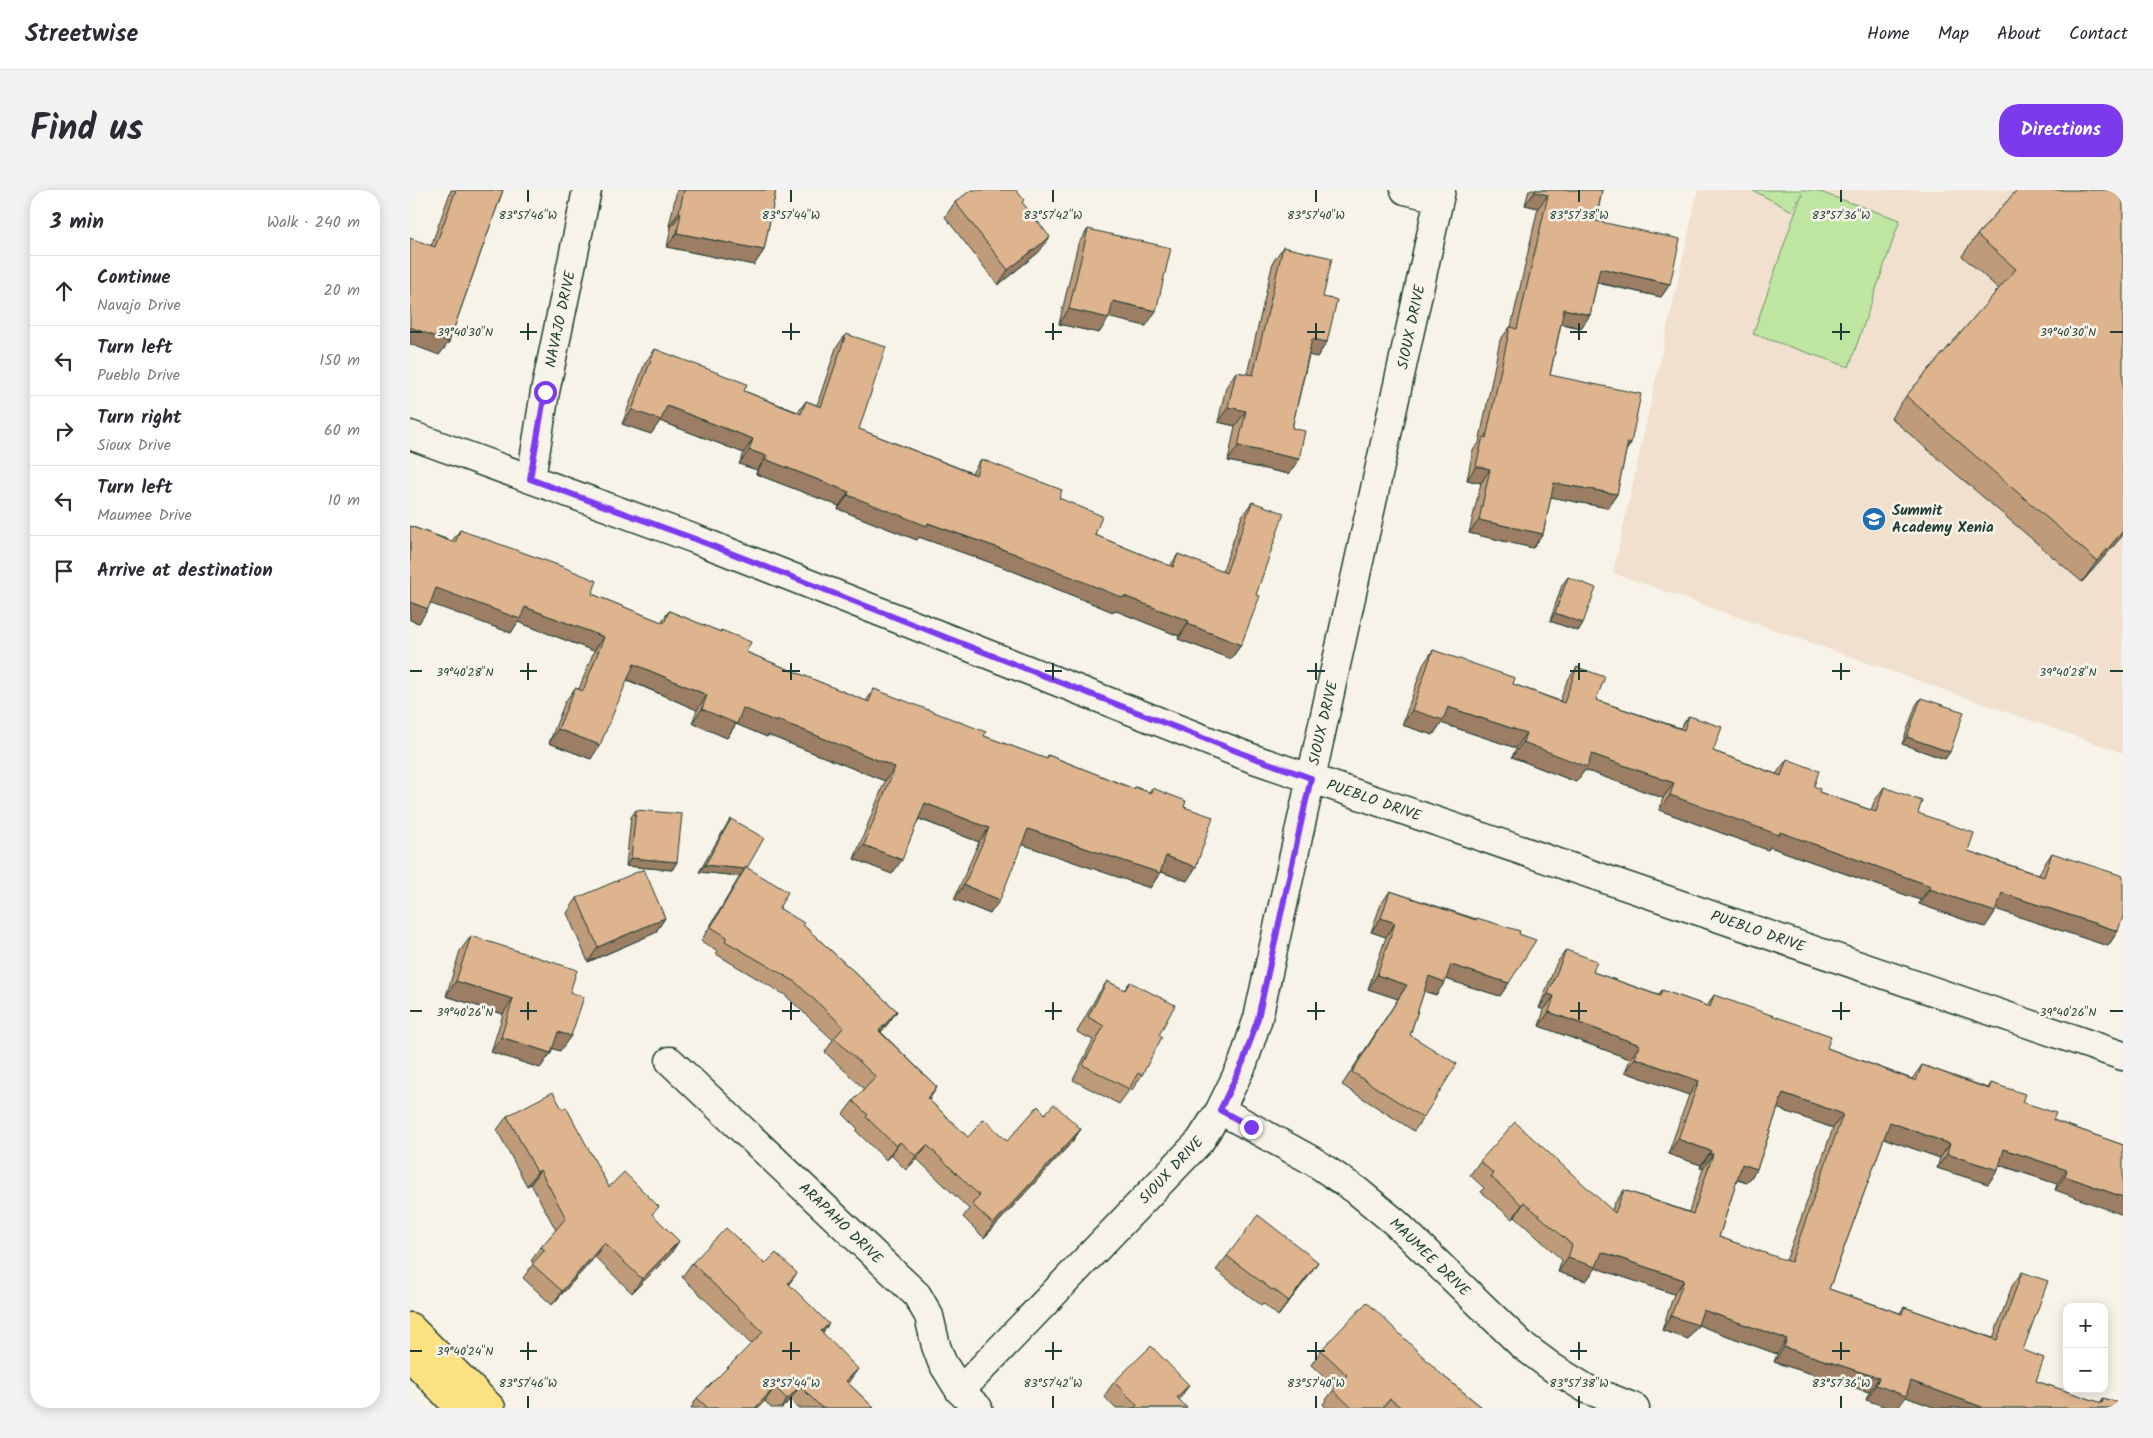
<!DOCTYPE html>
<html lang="en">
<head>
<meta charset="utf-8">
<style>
	body { margin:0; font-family:Kalam,sans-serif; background:#f2f2f3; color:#2b2b33 }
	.controls { position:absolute; right:15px; bottom:15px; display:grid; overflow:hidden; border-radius:10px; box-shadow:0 2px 12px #0003 }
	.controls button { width:45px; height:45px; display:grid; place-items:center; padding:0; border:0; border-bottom:1px solid #e1e1e2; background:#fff; color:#2b2b33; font:25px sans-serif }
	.stop { position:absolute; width:15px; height:15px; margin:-11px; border:4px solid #7c3aed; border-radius:50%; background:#fff }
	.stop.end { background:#7c3aed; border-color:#fff; box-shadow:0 1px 5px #0008 }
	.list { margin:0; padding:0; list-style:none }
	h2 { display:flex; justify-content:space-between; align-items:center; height:65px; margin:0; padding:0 20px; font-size:21px }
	h2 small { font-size:16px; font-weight:400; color:#7c7c81 }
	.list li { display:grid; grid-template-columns:32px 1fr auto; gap:15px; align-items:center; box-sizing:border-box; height:70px; padding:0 20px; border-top:1px solid #e1e1e2 }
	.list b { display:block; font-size:19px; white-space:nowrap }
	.list p { margin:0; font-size:16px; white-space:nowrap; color:#7c7c81 }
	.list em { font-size:16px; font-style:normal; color:#7c7c81 }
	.icon { flex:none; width:28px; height:28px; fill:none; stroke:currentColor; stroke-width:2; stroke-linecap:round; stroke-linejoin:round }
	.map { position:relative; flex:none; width:1713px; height:1218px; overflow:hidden; border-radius:20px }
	header { display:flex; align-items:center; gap:30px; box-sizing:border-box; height:70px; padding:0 25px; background:#fff; border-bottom:1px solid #e1e1e2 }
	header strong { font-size:24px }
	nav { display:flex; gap:28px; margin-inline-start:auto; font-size:18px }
	.intro { display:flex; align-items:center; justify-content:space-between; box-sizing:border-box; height:120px; padding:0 30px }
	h1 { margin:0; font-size:35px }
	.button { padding:12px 22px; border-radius:20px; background:#7c3aed; color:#fff; font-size:18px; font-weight:700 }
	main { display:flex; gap:30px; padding:0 30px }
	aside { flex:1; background:#fff; border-radius:20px; box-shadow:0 2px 12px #0003 }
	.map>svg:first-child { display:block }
</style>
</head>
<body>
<header>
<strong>Streetwise</strong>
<nav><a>Home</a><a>Map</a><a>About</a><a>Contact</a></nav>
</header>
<div class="intro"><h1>Find us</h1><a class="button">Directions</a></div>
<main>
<aside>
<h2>3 min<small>Walk · 240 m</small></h2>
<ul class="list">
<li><svg class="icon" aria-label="ahead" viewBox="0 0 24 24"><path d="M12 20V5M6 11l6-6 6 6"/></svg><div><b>Continue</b><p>Navajo Drive</p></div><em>20 m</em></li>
<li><svg class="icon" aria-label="left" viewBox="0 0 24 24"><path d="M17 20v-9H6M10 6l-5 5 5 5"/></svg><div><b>Turn left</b><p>Pueblo Drive</p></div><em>150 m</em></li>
<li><svg class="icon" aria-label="right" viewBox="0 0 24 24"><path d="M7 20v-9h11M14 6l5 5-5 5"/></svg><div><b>Turn right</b><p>Sioux Drive</p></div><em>60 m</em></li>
<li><svg class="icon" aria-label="left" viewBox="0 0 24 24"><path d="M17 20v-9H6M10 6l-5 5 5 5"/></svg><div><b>Turn left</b><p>Maumee Drive</p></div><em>10 m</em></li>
<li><svg class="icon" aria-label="arrive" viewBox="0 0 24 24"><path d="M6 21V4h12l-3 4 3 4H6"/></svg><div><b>Arrive at destination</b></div></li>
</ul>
</aside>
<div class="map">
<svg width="1713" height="1218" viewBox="0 0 1713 1218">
	<rect width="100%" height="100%" fill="#f7f3e8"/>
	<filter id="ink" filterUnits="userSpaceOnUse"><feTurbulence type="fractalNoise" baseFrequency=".02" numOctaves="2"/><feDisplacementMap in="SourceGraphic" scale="10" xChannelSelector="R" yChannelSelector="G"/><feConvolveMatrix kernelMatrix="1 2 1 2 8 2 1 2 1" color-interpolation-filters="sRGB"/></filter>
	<g filter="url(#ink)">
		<!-- built -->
		<path fill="#f0e0cd" d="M1288,0H1713V563L1203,383Z"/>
		<!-- green -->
		<path fill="#bee6a1" stroke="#6e926a" d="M1342,0H1404L1490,30L1439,177L1343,144L1392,3L1382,21Z"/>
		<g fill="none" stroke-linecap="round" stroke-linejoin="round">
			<!-- minor casing -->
			<g stroke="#1f3d34" stroke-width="31">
				<path id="minor" d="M995,0L1029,8
					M0,245L285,349L844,569L1713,866
					M121,289L135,202L177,0
					M260,871L507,1105L519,1126L526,1156L532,1172L550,1201L568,1218
					M810,920L903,971L946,1000L986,1033L1112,1155L1143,1178L1177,1199L1225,1218
					M550,1201L790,951L810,920L833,873L848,828L1031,0"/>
			</g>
			<!-- motorway casing -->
			<g stroke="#1f3d34" stroke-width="31">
				<path id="motorway" d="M0,1137L81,1218
					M0,1166L49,1218"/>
			</g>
			<!-- minor -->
			<use href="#minor" stroke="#f7f3e8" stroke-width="28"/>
			<!-- motorway -->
			<use href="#motorway" stroke="#fbe180" stroke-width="28"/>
		</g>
		<!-- wall -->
		<path fill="#bf9b7a" stroke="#1f3d34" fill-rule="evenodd" d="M41,0H93L39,152L29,165L21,56Z
			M267,0H366L354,60L344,75L257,57L261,37L259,36Z
			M1119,0H1192L1186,31L1260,94L1251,107L1187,93L1180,125L1171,138L1151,134L1140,185L1221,253L1216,261L1207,304L1198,318L1141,307L1133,344L1123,358L1059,343L1071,293L1057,290L1063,260L1069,253L1090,150L1100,137H1101L1128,18L1115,15Z
			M1607,0L1713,345L1672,392L1481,228L1496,206L1589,99L1552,66L1567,45Z
			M614,10L612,12L629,62L588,95L535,27L545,12Z
			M678,39L736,136L699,127L689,143L649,134L668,54Z
			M873,57L913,107L917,152L907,167L899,165L882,238L879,284L818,271L825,236L808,232L816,197L826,182L837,184L863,72Z
			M436,144L449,239L562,283L571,269L649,308L685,345L760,376L768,364L812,382L832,326L842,312L846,405L831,455L821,469L768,449L769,446L704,420L703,422L593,377L509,347L507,350L428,319L429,316L346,284L347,280L329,274L334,263L250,231L241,244L212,234L235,173L245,159L334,201L388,222L396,211L407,215L426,158Z
			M0,336L42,351L50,340L182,404L251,432L259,421L310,442L311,440L336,462L456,511L464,499L574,546L636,569L638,565L724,599L725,597L739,602L742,598L774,617L777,691L751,682L740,698L612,654L580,724L544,709L569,652L509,629L482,684L444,669L475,591L358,545L357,547L326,534L317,548L282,533L287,520L217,490L181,569L139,553L155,512L165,498L169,499L184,461L108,432L101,443L20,413L9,433L0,430Z
			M1158,387L1173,433L1168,441L1140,431L1152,395Z
			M1023,460L1103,494L1150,511L1157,491L1167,477L1186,510L1270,538L1279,526L1303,561L1366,584L1377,569L1409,602L1461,620L1464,612L1474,597L1558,661L1629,685L1632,678L1642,663L1708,741L1698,756L1586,719L1585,722L1575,737L1509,714L1510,710L1360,657L1358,660L1249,620L1253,608L1175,580L1166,592L1102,567L1106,558L1031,533L1023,545L992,535L1013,475Z
			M1511,508L1540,562L1535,569L1492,554L1506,515Z
			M226,620L267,672L262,680L216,676L221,627Z
			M321,629L337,678L369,718L393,735L487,821L477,835L471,842L527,897L519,910L558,947L597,951L635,924L671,939L661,953L574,1048L553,1027L559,1019L507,969L496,980L481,965L476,970L446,941L448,939L433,924L443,911L454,899L415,862L423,850L375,805L306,764L308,761L291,751L330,686L289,682L316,636Z
			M980,701L1066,729L1067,728L1099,793L1090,806L1036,789L1026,805L1014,801L1000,845L1013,928L1004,941L932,895L988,809L958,799L976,747L961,742L971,714Z
			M167,708L255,728L245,743L178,772L157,723Z
			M61,746L160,802L150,861L142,858L141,863L130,878L81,862L93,824L36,806L50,761Z
			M1156,760L1183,782L1248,805L1252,800L1297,816L1304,805L1417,858L1502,889L1512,875L1578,898L1581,893L1612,912L1643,930L1713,955L1645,1000L1647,994L1589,975L1588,980L1578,994L1527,978L1530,968L1474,948L1419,1099L1490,1123L1494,1117L1583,1148L1602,1096L1612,1082L1613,1160L1626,1191L1690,1213L1693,1208L1713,1218H1526L1496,1207L1456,1210L1459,1202L1364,1172L1367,1164L1288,1135L1278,1149L1252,1140L1264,1104L1186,1078L1176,1091L1148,1082L1152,1070L1105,1027L1102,1029L1071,1002L1074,998L1060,985L1070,971L1202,1020L1204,1014L1214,1000L1279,1022L1293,979L1290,978L1291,975L1258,964L1279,905L1215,882L1220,869L1129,836L1134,820L1129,818L1146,774ZM1368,918L1423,938L1376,1071L1309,1047L1327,990L1337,993L1347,979Z
			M697,791L714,800L720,792L749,845L732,885L722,900L720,899L709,914L663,890L683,850L667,842L687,806Z
			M152,919L199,997L243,1025L260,1065L222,1103L185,1067L142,1115L113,1088L124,1073L121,1071L131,1057L146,1040L121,994L117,996L87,940L97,926Z
			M817,1066L898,1087L868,1126L853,1113L851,1115L806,1080Z
			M282,1073L355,1074L379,1094L412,1143L438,1193L464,1218H388L380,1210L372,1218H361L355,1211L348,1218H281L287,1208L341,1154L272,1087Z
			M911,1160L1032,1185L1073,1218H916L913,1214L925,1198L901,1175Z
			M704,1192L777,1218H705L694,1206Z"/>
		<!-- shaded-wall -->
		<path fill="#9b7e63" stroke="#1f3d34" d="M1125,2L1138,5L1128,18L1115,15Z
			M269,22L271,23L261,37L259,36Z
			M267,43L354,60L344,75L257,57Z
			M640,47L629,62L588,95L598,80Z
			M1190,78L1260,94L1251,107L1181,91Z
			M703,111L746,121L736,136L692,126Z
			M659,119L699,128L689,143L649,134Z
			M1154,119L1180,125L1171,138L1145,132Z
			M0,137L39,152L29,165L0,154Z
			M902,149L917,152L907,167L892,164Z
			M257,216L343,249L334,263L250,231L241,244L212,234L222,220Z
			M818,217L836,221L825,236L808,232Z
			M1218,252L1221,253L1212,266Z
			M828,256L889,269L879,284L818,271Z
			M339,260L357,266L347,280L329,274Z
			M355,269L439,302L429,316L346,284Z
			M1066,276L1080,279L1071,293L1057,290Z
			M1144,293L1207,304L1198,318L1135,306Z
			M438,305L603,363L779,431L769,446L704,420L703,422L593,377L509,347L507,350L428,319Z
			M1069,330L1133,344L1123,358L1059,343Z
			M1713,341V345L1672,392L1687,371Z
			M26,398L115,417L194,447L184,461L108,432L101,443L16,412Z
			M0,412L18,419L9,433L0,430Z
			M1145,423L1173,433L1168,441L1140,431Z
			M778,434L831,455L821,469L768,449Z
			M224,474L297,505L287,520L214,488Z
			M1038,517L1116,543L1106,558L1031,533L1023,545L992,535L1002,520Z
			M333,518L368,530L485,577L475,591L358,545L357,547L326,534L317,548L282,533L292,519Z
			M148,539L190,555L181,569L139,553Z
			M1497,547L1540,562L1535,569L1492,554Z
			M1113,552L1182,564L1264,593L1253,608L1175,580L1166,592L1102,567Z
			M1260,605L1370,642L1521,696L1510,710L1360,657L1358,660L1249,620Z
			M515,613L579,638L569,652L505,627Z
			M618,639L750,683L740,698L608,653Z
			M454,655L492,670L482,684L444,669Z
			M756,666L786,677L777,691L746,680Z
			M221,668L267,672L262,680L216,676Z
			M295,675L335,679L330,686L289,682Z
			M554,695L590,710L580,724L544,709Z
			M1520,699L1585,722L1575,737L1509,714Z
			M1592,703L1708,741L1698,756L1582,718Z
			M255,728L245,743L178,772L188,757Z
			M971,728L985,733L976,747L961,742Z
			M1041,775L1099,793L1090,806L1032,788Z
			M967,785L997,795L988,809L958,799Z
			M1019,786L1035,792L1026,805L1010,800Z
			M46,791L103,809L93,824L36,806Z
			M1138,804L1144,806L1134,820L1129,818Z
			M487,821L477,835L459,854L469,841Z
			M1139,822L1230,855L1220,869L1129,836Z
			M148,842L161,846L150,861L138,857Z
			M91,847L141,863L130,878L81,862Z
			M1225,868L1289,891L1279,905L1215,882Z
			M527,897L518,911L517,908Z
			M1373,903L1433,924L1423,938L1363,917Z
			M1480,932L1540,954L1530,968L1470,947Z
			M671,939L661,953L574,1048L583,1034Z
			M1268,949L1301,961L1291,975L1258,964Z
			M490,952L481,965L476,970L486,956Z
			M517,955L507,969L496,980L506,966Z
			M1594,959L1657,980L1647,994L1584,973Z
			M1300,964H1303L1293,979L1290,978Z
			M1537,964L1588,980L1578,994L1527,978Z
			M1332,974L1347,979L1337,993L1323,988Z
			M130,980L121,994L117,996L127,982Z
			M1655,986L1713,1007V1025L1645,1000Z
			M1114,1012L1105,1027L1102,1029L1112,1015Z
			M269,1051L260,1065L222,1103L232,1089Z
			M194,1053L185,1067L142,1115L152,1101Z
			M1192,1062L1274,1090L1264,1104L1186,1078L1176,1091L1148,1082L1158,1068Z
			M908,1072L898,1087L868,1126L879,1111Z
			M387,1083L377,1097L378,1093Z
			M1293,1120L1377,1149L1367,1164L1288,1135L1278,1149L1252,1140L1261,1126Z
			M419,1134L409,1148L411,1141Z
			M1374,1157L1469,1188L1459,1202L1364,1172Z
			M448,1179L438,1193L436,1191Z
			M1501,1191L1572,1217L1571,1218H1526L1496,1207L1488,1218H1479L1456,1210L1466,1195Z
			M779,1195L769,1210L767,1207Z
			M390,1196L380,1210L372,1218H371L377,1209Z
			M365,1197L355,1211L348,1218H345Z"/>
		<!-- building -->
		<path fill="#deb48e" stroke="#1f3d34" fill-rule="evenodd" d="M46,0H93L39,152L0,137V48L25,57Z
			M274,0H366L354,60L267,43L271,23L269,22Z
			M561,0H606L614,10L612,12L640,47L598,80L545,12Z
			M1125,0H1192L1186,31L1270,49L1260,94L1190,78L1180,125L1154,119L1140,185L1231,204L1221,253L1218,252L1207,304L1144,293L1133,344L1069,330L1080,279L1066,276L1073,247L1076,248L1100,137L1107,139L1138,5L1125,2Z
			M1607,0H1713V341L1687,371L1496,206L1606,79L1567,45Z
			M678,39L761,58L746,121L703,111L699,128L659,119Z
			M873,57L922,68L913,107L927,110L917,152L902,149L882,238L895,241L889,269L828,256L836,221L818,217L826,182L843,185Z
			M436,144L476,157L449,239L566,285L571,269L652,300L649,308L692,326L685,345L763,377L768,364L816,383L842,312L874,323L846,405L850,406L831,455L778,434L779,431L714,406L713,408L603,363L518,333L517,336L438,305L439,302L355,269L357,266L339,260L343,249L257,216L251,230L222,220L245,159L337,194L334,201L391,224L396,211L411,217Z
			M0,336L45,353L50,340L148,375L187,391L182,404L254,433L259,421L311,442V440L341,452L336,462L459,512L464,499L576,542L574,546L637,569L638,565L724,599L725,597L741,603L742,598L776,611L774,617L803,627L786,677L756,666L750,683L618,639L590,710L554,695L579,638L515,613L492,670L454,655L485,577L368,530L367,532L333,518L327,534L292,519L297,505L224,474L190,555L148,539L165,498L173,501L194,447L115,417L110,429L26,398L18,419L0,412Z
			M1158,387L1186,398L1173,433L1145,423Z
			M1023,460L1105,488L1103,494L1154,513L1167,477L1195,487L1186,510L1274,540L1279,526L1312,537L1303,561L1371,586L1377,569L1409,581L1404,596L1410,599L1409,602L1466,622L1474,597L1512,611L1508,623L1564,643L1558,661L1634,687L1642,663L1713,686V726L1708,741L1592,703L1585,722L1520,699L1521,696L1370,642L1369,645L1260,605L1264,593L1182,564L1177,577L1113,552L1116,543L1038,517L1033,530L1002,520Z
			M1511,508L1554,522L1540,562L1497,547Z
			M226,620L272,624L267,672L221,668Z
			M321,629L354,648L337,678L336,677L335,679L295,675Z
			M336,677L378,702L369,718L394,733L393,735L487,821L469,841L527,897L517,908L558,947L574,929L597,951L628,916L635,924L644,914L671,939L583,1034L562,1014L570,1006L517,955L506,966L490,952L486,956L456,927L458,925L443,911L466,887L424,848L434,837L384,791L315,751L317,747L301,737Z
			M234,679L255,728L188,757L167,708Z
			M980,701L1066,730L1067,728L1110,741L1109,744L1126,750L1099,793L1041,775L1035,792L1019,786L1000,845L1047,874L1013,928L942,882L997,795L967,785L985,733L971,728Z
			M61,746L167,780L160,802L174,807L161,846L148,842L141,863L91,847L103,809L46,791Z
			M1156,760L1187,771L1183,782L1250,806L1252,800L1300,817L1304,805L1421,846L1417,858L1506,891L1512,875L1579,899L1581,893L1615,904L1612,912L1646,923L1643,930L1713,955V1007L1655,986L1657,980L1594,959L1588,980L1537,964L1540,954L1480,932L1419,1099L1492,1124L1494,1117L1587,1150L1612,1082L1638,1091L1613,1160L1634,1168L1626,1191L1692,1213L1693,1208L1713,1214V1218H1571L1572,1217L1501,1191L1496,1206L1466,1195L1469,1188L1374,1157L1377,1149L1293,1120L1288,1135L1261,1126L1274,1090L1192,1062L1186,1077L1158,1068L1162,1055L1114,1012L1112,1015L1081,987L1084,984L1070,971L1105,932L1205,1023L1214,1000L1283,1024L1303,964H1300L1301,961L1268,949L1289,891L1225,868L1230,855L1139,822L1144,806L1138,804ZM1373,903L1433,924L1381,1072L1309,1047L1332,974L1347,979Z
			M697,791L715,800L720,792L765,815L749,845L752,847L732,885L728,883L719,899L673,875L694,836L678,827Z
			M143,902L152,919L156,917L199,997L214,982L249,1017L242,1024L269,1051L232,1089L194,1053L152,1101L122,1074L135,1060L131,1057L156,1028L130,980L127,982L97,926Z
			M848,1025L908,1072L879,1111L863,1099L862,1100L817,1066Z
			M316,1038L355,1074L366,1063L387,1083L378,1093L419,1134L411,1141L448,1179L436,1191L464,1218H412L390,1196L377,1209L365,1197L345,1218H298L287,1208L353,1142L282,1073Z
			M957,1112L1032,1185L1073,1218H992L980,1209L972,1218H942L923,1200L937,1185L911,1160Z
			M741,1156L779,1195L767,1207L777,1218H724L727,1215L704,1192Z"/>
	</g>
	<g fill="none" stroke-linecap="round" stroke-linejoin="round" filter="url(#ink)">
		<!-- route -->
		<path stroke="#7c3aed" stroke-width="6" d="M135,202L120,289L285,349L844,568L901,588L848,828L833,872L810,920L841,937"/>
	</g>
	<!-- ticks -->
	<path fill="none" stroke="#1f3d34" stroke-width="2" d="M118,0V12M381,0V12M643,0V12M906,0V12M1169,0V12M1431,0V12M118,133V150M381,133V150M643,133V150M906,133V150M1169,133V150M1431,133V150M0,142H12M110,142H127M372,142H390M635,142H652M897,142H915M1160,142H1177M1422,142H1440M1700,142H1713M118,473V490M381,473V490M643,473V490M906,473V490M1169,473V490M1431,473V490M0,481H12M110,481H127M372,481H390M635,481H652M897,481H915M1160,481H1177M1422,481H1440M1700,481H1713M118,812V830M381,812V830M643,812V830M906,812V830M1169,812V830M1431,812V830M0,821H12M110,821H127M372,821H390M635,821H652M897,821H915M1160,821H1177M1422,821H1440M1700,821H1713M118,1152V1170M381,1152V1170M643,1152V1170M906,1152V1170M1169,1152V1170M1431,1152V1170M0,1161H12M110,1161H127M372,1161H390M635,1161H652M897,1161H915M1160,1161H1177M1422,1161H1440M118,1206V1218M381,1206V1218M643,1206V1218M906,1206V1218M1169,1206V1218M1431,1206V1218"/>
	<!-- icons -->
	<defs>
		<g id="school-disc" transform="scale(1.25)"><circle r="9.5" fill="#1f6fb2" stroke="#f7f3e8"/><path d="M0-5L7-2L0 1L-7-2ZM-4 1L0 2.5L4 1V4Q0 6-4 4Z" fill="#fff"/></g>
	</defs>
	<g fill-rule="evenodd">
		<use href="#school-disc" x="1464" y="329"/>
	</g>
	<g text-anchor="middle" stroke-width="5" stroke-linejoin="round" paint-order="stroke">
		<!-- street labels -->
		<g font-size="15" fill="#1f3d34" stroke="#f7f3e8">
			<text transform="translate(150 129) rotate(-78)" y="5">NAVAJO DRIVE</text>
			<text transform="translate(1001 137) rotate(-78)" y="5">SIOUX DRIVE</text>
			<text transform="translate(913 533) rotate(-77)" y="5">SIOUX DRIVE</text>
			<text transform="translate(964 610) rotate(19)" y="5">PUEBLO DRIVE</text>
			<text transform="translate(1348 741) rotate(19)" y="5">PUEBLO DRIVE</text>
			<text transform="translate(761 980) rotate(-47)" y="5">SIOUX DRIVE</text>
			<text transform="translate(431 1033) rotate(44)" y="5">ARAPAHO DRIVE</text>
			<text transform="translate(1020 1067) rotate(44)" y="5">MAUMEE DRIVE</text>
		</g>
		<!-- poi labels -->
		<g font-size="15" font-weight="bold" fill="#1f3d34" stroke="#f7f3e8" text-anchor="start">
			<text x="1482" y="325">Summit<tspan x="1482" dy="17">Academy Xenia</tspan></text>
		</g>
	</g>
	<g font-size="12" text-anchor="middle" fill="#1f3d34" stroke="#f7f3e8" stroke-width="5" stroke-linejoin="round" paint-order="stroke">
		<text x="118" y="29">83°57'46"W</text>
		<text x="381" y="29">83°57'44"W</text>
		<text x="643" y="29">83°57'42"W</text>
		<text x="906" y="29">83°57'40"W</text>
		<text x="1169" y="29">83°57'38"W</text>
		<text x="1431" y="29">83°57'36"W</text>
		<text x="55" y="146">39°40'30"N</text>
		<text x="1658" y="146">39°40'30"N</text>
		<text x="55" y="486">39°40'28"N</text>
		<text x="1658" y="486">39°40'28"N</text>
		<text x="55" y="826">39°40'26"N</text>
		<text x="1658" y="826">39°40'26"N</text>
		<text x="55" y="1165">39°40'24"N</text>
		<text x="118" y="1197">83°57'46"W</text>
		<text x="381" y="1197">83°57'44"W</text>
		<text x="643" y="1197">83°57'42"W</text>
		<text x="906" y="1197">83°57'40"W</text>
		<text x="1169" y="1197">83°57'38"W</text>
		<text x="1431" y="1197">83°57'36"W</text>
	</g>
</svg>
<div class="controls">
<button>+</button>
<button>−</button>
</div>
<div class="stop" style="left:135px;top:202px"></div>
<div class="stop end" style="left:841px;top:937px"></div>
</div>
</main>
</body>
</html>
